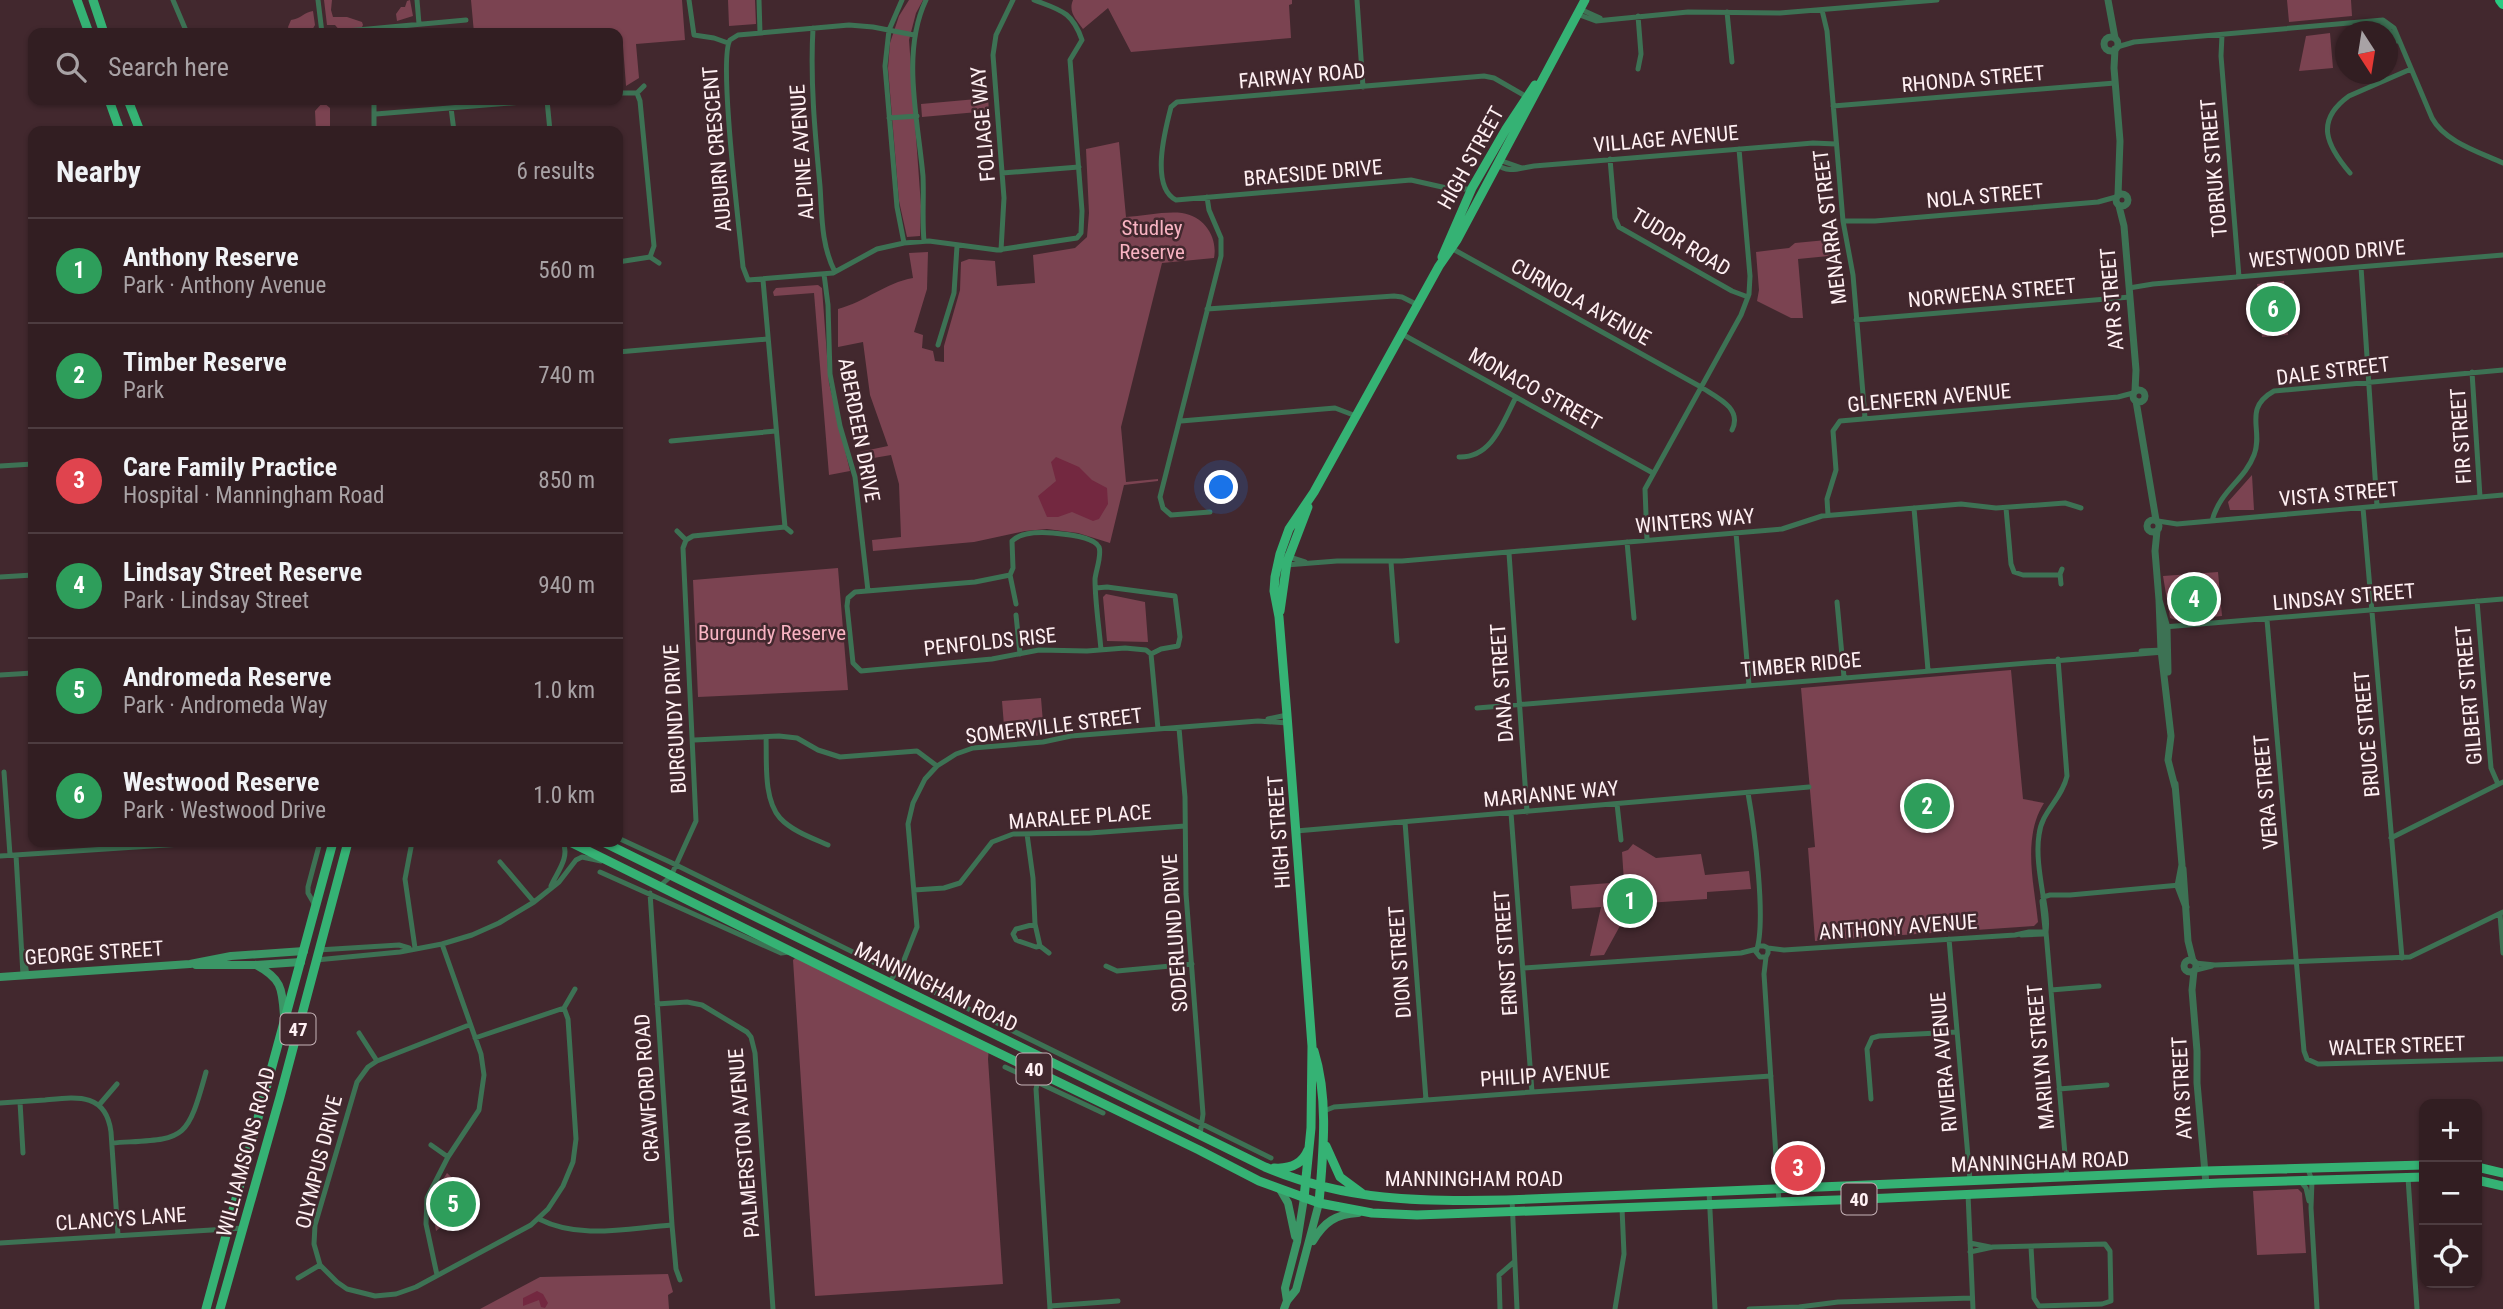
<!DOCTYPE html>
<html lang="en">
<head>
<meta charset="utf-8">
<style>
	body { margin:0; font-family:"Roboto Condensed",sans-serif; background:#3d2b2f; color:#f1f3f6 }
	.controls { position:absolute; right:21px; bottom:21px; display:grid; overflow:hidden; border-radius:14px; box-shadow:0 2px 5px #0004 }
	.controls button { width:63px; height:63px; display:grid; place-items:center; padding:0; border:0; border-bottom:2px solid #4d3c40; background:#321e22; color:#f1f3f6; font:35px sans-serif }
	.compass { position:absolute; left:2335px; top:21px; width:63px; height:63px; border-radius:50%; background:#321e22; box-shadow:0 2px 5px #0004; rotate:168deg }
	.you { position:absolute; left:1222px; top:488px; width:24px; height:24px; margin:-18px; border:5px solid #fff; border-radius:50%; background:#1a73e8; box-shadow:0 0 0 10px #1a73e833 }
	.badge { display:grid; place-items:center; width:46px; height:46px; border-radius:50%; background:#bca0f2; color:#fff; font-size:23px; font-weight:700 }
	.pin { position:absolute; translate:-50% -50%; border:4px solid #fff; box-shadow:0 2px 7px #0006 }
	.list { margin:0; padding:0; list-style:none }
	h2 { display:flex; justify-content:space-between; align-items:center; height:91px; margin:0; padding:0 28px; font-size:30px }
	h2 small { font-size:23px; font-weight:400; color:#a8a2a5 }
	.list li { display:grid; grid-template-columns:46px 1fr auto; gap:21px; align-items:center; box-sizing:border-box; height:105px; padding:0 28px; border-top:2px solid #4d3c40 }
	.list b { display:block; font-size:26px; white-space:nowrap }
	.list p { margin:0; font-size:23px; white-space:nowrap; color:#a8a2a5 }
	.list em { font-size:23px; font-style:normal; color:#a8a2a5 }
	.icon { flex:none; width:38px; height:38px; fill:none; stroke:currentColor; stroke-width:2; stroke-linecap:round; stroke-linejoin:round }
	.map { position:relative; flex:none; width:2503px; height:1309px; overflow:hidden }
	.search { position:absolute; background:#321e22; box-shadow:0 2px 5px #0004; left:28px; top:28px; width:595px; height:77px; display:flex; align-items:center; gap:18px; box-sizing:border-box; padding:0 24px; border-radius:14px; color:#a8a2a5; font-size:26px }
	.panel { position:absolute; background:#321e22; box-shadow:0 2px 5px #0004; left:28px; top:126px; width:595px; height:721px; border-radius:14px }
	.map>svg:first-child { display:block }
</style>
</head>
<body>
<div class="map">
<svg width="2503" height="1309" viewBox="0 0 2503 1309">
	<rect width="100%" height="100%" fill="#42282e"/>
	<!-- green -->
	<path fill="#7b4351" d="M324,0H332L331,10L333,17H347L362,22L363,25L360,31L341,32L335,25H327Z
		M410,0L413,16L397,21L396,14L401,7H405L407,1Z
		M471,0H682L685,40L636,44L639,78L626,86L623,46H618V33H474Z
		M728,0H755L756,24L729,26Z
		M909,0H923L916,13L909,40L921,206L920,236L907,237L899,201L888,68L890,43L899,16Z
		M1073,0H1292V4L1289,5L1291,38L1131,52L1108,8L1083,29C1076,19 1068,12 1073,0Z
		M2287,0H2351L2352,16L2289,22Z
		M313,11L315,25L311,32L290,33L288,27L291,20C301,19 304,12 313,11Z
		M2330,33L2333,68L2299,71L2306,36Z
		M988,98L989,111L922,117L921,104Z
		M323,102L330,108V131H316L315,111Z
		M1119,142L1126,217C1143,216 1165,211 1182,213C1204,216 1218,237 1214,258L1162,263L1121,427L1126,482L1158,479V481L1124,485L1110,543L1078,533L1047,529L1025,531L974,542L873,551L872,540L901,537L899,484L891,455L862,460L859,452L888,446L870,395L863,342L838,347V309C865,302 885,283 913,278L909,253L928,252L927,289L914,332L923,335L922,348L933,351L935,361L944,362V346L960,290L961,262L969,259L995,261L997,286L1035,283L1033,255L1075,248L1087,237L1089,213L1086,149Z
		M1837,239L1839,255L1798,259L1803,318H1791L1757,301L1759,290L1756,252L1789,248L1795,243Z
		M2284,281L2288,335L2262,337L2257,284Z
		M818,285L822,288L829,383L850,471L829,475L814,293L774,296L773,292L776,288Z
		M2252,475L2254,510H2230L2228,502Z
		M838,568L848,690L698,697L693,580Z
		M2218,572L2222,616L2176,620L2170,618L2163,576Z
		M1106,594L1145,602L1148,642L1107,641L1103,597Z
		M2011,670L2023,799L2044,803C2022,838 2034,883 2038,922L2034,926L1815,941L1808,848L1815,847L1801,688Z
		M1041,698L1044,735L1005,738L1002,701Z
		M1633,844L1656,858L1701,854L1705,875L1749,871L1751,889L1707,892V899L1632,904L1604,955L1590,956L1601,907L1572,909L1570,886L1624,882L1622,852L1628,850Z
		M798,955L989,1048L988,1059L1003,1284L815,1296L793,960Z
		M447,1173L476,1201L436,1231C432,1209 434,1192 447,1173Z
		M2298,1189L2302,1193L2306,1253L2257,1255L2253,1191Z
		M668,1274L673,1292L668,1295L669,1309H480L540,1277Z"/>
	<!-- water -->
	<path fill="#732840" d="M1056,457L1079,467L1092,480L1107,488L1108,504L1099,519L1093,521L1072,512L1058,517H1047L1038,496L1056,481L1051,462Z
		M537,1291L543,1294L548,1303L545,1308L541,1307L539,1300L523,1306V1298Z"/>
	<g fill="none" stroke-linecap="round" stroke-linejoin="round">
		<!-- minor -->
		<path stroke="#3d7254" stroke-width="5" d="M173,0L187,33
			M318,0L322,33
			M417,0L419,24
			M689,0L694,35L714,38L728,43
			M759,0L760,33
			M902,0L889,30L885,66L897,207L904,243
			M1357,0L1363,87
			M1580,9L1600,18
			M1822,10L1827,31L1843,221L1853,275L1865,418
			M1727,12L1732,62
			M1577,14L1596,21L1688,12L1780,13L1937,0
			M2359,24L2385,25L2397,41
			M813,28C810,81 815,133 820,186C822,215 821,245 835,272
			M325,33L466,20
			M914,35L873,27L849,25L738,35L730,40C718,59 740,233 743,267L748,280L833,273L877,249L904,243L929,241L997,250L1077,238L1081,233L1082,211L1070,60L1082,40C1072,11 1060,10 1034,0
			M2222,35L2221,56L2239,277
			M2117,47L2134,42L2383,20L2394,28L2432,118C2445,142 2479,152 2503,163
			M1638,69L1641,54L1638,16
			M644,86L637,93L640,101L654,246L650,257
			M618,93H637
			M547,100L550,131
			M1833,106L2115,83
			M451,108L454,131
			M376,114L546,100
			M889,118L917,116
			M374,131V100
			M1610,159L1615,218L1619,227L1732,291L1748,297
			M1499,160L1522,168
			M1496,164C1509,174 1519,168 1534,166L1813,143L1836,144
			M1002,173L1079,167
			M2350,173C2327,146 2314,121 2349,96L2411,69
			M1471,189H1451L1411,180L1176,200C1150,187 1165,130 1171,107L1177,102L1484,76L1494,78L1529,98
			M1207,197L1209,210L1221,238V256L1160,497L1163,508L1171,515L1210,512
			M1843,221H1875L2098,202L2116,197
			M924,241C922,220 924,198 923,176C918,120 901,52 926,0
			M1451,248L1701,387C1716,397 1743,408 1732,430
			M1001,250L1004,198L993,55L996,35L1013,0
			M618,262L650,257L659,263
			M2361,267L2377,506
			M824,274L828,305L830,374L840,426L855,477L868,591
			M763,280L785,527
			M2129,288L2153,284L2503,255
			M1207,309L1394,296L1402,297L1418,305
			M1856,320L2130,297
			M1402,334L1653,473
			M938,345L954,293L957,246
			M618,352L768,339
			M2472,372L2480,497
			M1181,421L1335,408L1356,416
			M671,441L776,431
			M1459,457C1492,458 1503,422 1516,397
			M0,466L33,464
			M1914,508L1928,670
			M2006,508L2011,564L2014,572L2023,575H2060
			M2363,508L2402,958
			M1828,515L1827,499L1836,470L1833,431L1840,421L2118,397L2133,393
			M2158,521L2177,524L2503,495
			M2212,521C2220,490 2244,481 2254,455C2264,430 2242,409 2274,391L2503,370
			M1736,533L1749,685
			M686,540L693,536L785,527L791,532
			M1647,540L1645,489L1741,315L1749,294L1750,276L1739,149
			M1627,542L1634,618
			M1509,553L1527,812
			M1280,554L1305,562
			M1391,562L1397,641
			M1286,565L1337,561H1402L1782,529L1822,516L1961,504L1996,508L2065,503L2081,508
			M1010,575L1016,604
			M0,577L33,575
			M2061,584L2060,574L2062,569
			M1096,588L1107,587L1175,596L1180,637L1178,646L1161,649L1151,654L1146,650L1125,648L1087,651L1039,650L992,659L861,671L853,663L847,606L848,598L855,592L975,582L1010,575L1013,568L1012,541C1021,532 1040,532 1053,533C1064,534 1094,536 1099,547C1102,555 1096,570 1095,579C1095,602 1099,626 1101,650
			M2477,601L2491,768L2498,784
			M1837,602L1844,677
			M1016,615L1020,654
			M2267,620L2304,1051L2307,1059L2318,1064L2503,1059
			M2164,627L2503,599
			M2141,651L2163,650
			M1151,654L1158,729
			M2058,659L2067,776C2062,799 2041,812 2039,835C2036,853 2040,876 2043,895C2045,908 2048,919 2046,932L2067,1178
			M0,675L33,673
			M1477,708L2164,652
			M1268,719L1287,715
			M1179,728L1185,797L1186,894L1203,1114L1200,1135
			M766,737C767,760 763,799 780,818C792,831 812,838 828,845
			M694,740L779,736L797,738L818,750L840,757L917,751L937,766
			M4,772L10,855
			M1748,793C1754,826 1767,923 1756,952L1760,957H1766L1768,953V948L1764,946H1759
			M1617,804L1621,840
			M1511,813L1532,1092
			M1405,822L1426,1100
			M1296,831L1809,787
			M1027,834L1033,878L1035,924L1040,946L1049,953
			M618,838L670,862L1271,1158
			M2391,838L2503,782
			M412,842L405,879L415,948
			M16,855L23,975
			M0,856L212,842
			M500,862L534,902
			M600,872L781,953L789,952
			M551,886C557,872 570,858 563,842
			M660,886L671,876L696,821L683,548L686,540L677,531
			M914,890L944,888L960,883L992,842L1013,834L1090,833L1185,826
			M650,893L672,1225L676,1269L680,1280
			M2043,897L2050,895H2070L2180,885
			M2042,901L2045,929
			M316,907L308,893V887L320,842
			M2500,914L2503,953
			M1035,924L1016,929L1013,934L1016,940L1036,947L1040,946
			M2021,935L2043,934
			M1949,939L1970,1180
			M1768,948L1784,950L2015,935L2029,932H2046
			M318,950L399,945L409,948
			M23,951L27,975
			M1766,957L1764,974L1779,1202
			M316,960L400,952L442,944L472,935L499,923L534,902L559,882L576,860L582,857L601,861
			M2195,963L2215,965L2410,957L2503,912
			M1106,966L1117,971L1192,964
			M1523,968L1741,953L1757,949
			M2196,970L2212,966
			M889,983L904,960L917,927L908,824L913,803L925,779L937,766L956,754L973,748L1043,742L1071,736L1158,729L1258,721L1288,723
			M2051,990L2099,986
			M657,1004L687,1002L702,1005L747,1032L751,1037L755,1053L773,1309
			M469,1025L377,1061L368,1067L357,1082L315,1225L314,1244L320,1265L337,1282L347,1289L375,1296L396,1294L416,1287L531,1225L548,1209L563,1186L573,1162L576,1139L568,1019L564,1008L575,989
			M359,1033L377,1061
			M475,1038L564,1008
			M1043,1060L1036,1089L1050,1309
			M1005,1067L1103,1113
			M2059,1089L2107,1085
			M1871,1099L1867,1049L1872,1038L1879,1036L1957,1032
			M20,1102L23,1153
			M0,1103C15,1102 30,1101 45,1100C76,1097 106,1092 111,1132L118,1235
			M99,1105L117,1084
			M1324,1111L1334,1107L1532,1092L1771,1076
			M112,1143C184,1138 186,1145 206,1072
			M431,1145L448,1157
			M2308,1169L2312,1181L2311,1208L2317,1309
			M2408,1178L2417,1309
			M2301,1182L2306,1188L2309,1201
			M1709,1191L1715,1309
			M1968,1194L1973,1309
			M1512,1199L1517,1309
			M539,1219C580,1240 628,1228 672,1225
			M0,1243L244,1228
			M1970,1243L1990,1247
			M1970,1252L1993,1247L2105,1244L2110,1251L2111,1301L2102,1304L2039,1306L2034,1298L2031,1247
			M437,1275L426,1224L427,1198L448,1157L479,1110L484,1075L481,1054L442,944
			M298,1278L320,1265
			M1050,1306L1118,1301
			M1500,1309L1499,1275L1514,1262
			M1615,1309L1624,1254L1622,1208
			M1749,1309L1799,1307L1838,1302L1972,1298"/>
		<!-- tertiary -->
		<path stroke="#3d7254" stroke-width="7" d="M2108,0L2115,38
			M2104 44a7 7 0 1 1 14 0a7 7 0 1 1-14 0Z
			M2115,49L2114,68L2120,141L2118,195
			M2116 200a6 6 0 1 1 12 0a6 6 0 1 1-12 0Z
			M2119,206L2124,226L2136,370L2135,391
			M2133 396a6 6 0 1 1 12 0a6 6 0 1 1-12 0Z
			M2136,401L2156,520
			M2147 526a6 6 0 1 1 12 0a6 6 0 1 1-12 0Z
			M2157,531L2155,551L2159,600L2167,628L2168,672
			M2159,600L2161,650L2171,736L2168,760L2175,787
			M2175,784L2182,865L2178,886L2186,907
			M2183,869L2188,941L2193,961
			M2184 966a6 6 0 1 1 12 0a6 6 0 1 1-12 0Z
			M2194,971L2192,990L2197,1051V1083L2206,1184"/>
		<!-- secondary -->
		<path stroke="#3b9666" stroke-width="8" d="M196,965H256L301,962
			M256,965C282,979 282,988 284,1016
			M0,977L190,964L231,956L304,951
			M1281,1191L1288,1203L1295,1236
			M1313,1241C1324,1222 1336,1214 1358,1213
			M1287,1301L1285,1288L1297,1242L1304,1198
			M1284,1309L1287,1301L1296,1290L1319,1203"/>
		<!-- primary -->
		<path stroke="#35b274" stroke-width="9" d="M77,0L89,33
			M93,0L104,33
			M109,100L120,131
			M128,100L140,131
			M1442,257L1472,188L1506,129L1535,85
			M1280,611L1287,562L1308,507
			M570,842L891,1001L1199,1150L1259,1181L1319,1203L1372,1213L1417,1215L1865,1199L2220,1183L2424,1177
			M603,842L1265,1167C1345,1201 1421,1202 1506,1200L2205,1171L2424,1165
			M1314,1051C1329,1099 1323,1153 1319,1203
			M1326,1146L1340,1177L1363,1194
			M2477,1167L2503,1173
			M1274,1168C1289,1169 1302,1165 1308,1150
			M2477,1180L2503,1186
			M1304,1198L1311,1128L1312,1046L1287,715L1279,617L1274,591L1275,577L1280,554L1289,529L1314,492L1439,266L1457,240L1585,0
			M206,1309L333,842
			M220,1309L280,1097L348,842"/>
		<!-- motorway -->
		<path stroke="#28cb81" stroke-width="10" d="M2500,0L2503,4"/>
	</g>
	<g text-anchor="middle" stroke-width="5" stroke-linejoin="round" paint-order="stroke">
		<!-- shield labels -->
		<g fill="#42282e" stroke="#c6b4b8" stroke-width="2">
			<rect x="280.5" y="1013.5" width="35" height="31" rx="5"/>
			<rect x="1016.5" y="1053.5" width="35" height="31" rx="5"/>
			<rect x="1841.5" y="1183.5" width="35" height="31" rx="5"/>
		</g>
		<g font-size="19" font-weight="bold" fill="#fff0f3">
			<text x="298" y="1036">47</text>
			<text x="1034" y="1076">40</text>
			<text x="1859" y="1206">40</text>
		</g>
		<!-- street labels -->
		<g font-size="21" fill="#fff0f3" stroke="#42282e">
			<text transform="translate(1302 76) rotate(-5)" y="7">FAIRWAY ROAD</text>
			<text transform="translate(1973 79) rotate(-5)" y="7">RHONDA STREET</text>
			<text transform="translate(983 124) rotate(-95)" y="7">FOLIAGE WAY</text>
			<text transform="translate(1666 139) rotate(-5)" y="7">VILLAGE AVENUE</text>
			<text transform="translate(717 149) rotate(-95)" y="7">AUBURN CRESCENT</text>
			<text transform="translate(802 152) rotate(-94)" y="7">ALPINE AVENUE</text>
			<text transform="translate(1471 158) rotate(-61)" y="7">HIGH STREET</text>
			<text transform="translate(2214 168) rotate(-95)" y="7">TOBRUK STREET</text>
			<text transform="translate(1313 173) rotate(-5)" y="7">BRAESIDE DRIVE</text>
			<text transform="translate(1985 196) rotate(-5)" y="7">NOLA STREET</text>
			<text transform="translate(1830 227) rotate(-97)" y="7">MENARRA STREET</text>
			<text transform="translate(1681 242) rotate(31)" y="7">TUDOR ROAD</text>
			<text transform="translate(2327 254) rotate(-5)" y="7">WESTWOOD DRIVE</text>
			<text transform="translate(1992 293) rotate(-5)" y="7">NORWEENA STREET</text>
			<text transform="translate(2112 299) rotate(-95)" y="7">AYR STREET</text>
			<text transform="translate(1581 302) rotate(29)" y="7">CURNOLA AVENUE</text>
			<text transform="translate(2333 371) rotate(-7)" y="7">DALE STREET</text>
			<text transform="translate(1535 389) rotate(29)" y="7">MONACO STREET</text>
			<text transform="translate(1929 398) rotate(-5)" y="7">GLENFERN AVENUE</text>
			<text transform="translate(859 430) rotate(79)" y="7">ABERDEEN DRIVE</text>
			<text transform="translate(2461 436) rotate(-94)" y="7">FIR STREET</text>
			<text transform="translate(2339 494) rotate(-5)" y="7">VISTA STREET</text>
			<text transform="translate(1695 521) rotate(-5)" y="7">WINTERS WAY</text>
			<text transform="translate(2344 597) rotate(-5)" y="7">LINDSAY STREET</text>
			<text transform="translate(990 642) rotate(-6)" y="7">PENFOLDS RISE</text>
			<text transform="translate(1801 665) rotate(-5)" y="7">TIMBER RIDGE</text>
			<text transform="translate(1502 683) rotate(-94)" y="7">DANA STREET</text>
			<text transform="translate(2469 695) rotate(-95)" y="7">GILBERT STREET</text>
			<text transform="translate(675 719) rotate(-93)" y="7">BURGUNDY DRIVE</text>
			<text transform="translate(1054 726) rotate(-7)" y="7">SOMERVILLE STREET</text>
			<text transform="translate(2367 734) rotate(-95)" y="7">BRUCE STREET</text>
			<text transform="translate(2266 792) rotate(-95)" y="7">VERA STREET</text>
			<text transform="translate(1551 794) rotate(-5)" y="7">MARIANNE WAY</text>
			<text transform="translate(1080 817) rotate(-4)" y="7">MARALEE PLACE</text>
			<text transform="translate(1279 832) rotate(-94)" y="7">HIGH STREET</text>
			<text transform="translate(1898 927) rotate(-4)" y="7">ANTHONY AVENUE</text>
			<text transform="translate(1175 933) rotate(-94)" y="7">SODERLUND DRIVE</text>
			<text transform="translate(94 953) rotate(-4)" y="7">GEORGE STREET</text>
			<text transform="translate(1506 953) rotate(-94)" y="7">ERNST STREET</text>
			<text transform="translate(1400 962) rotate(-94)" y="7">DION STREET</text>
			<text transform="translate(936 987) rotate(26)" y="7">MANNINGHAM ROAD</text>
			<text transform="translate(2397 1046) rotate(-2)" y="7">WALTER STREET</text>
			<text transform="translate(2041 1057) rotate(-95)" y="7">MARILYN STREET</text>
			<text transform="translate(1944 1062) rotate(-95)" y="7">RIVIERA AVENUE</text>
			<text transform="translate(1545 1075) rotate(-4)" y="7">PHILIP AVENUE</text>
			<text transform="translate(647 1088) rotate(-94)" y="7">CRAWFORD ROAD</text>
			<text transform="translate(2182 1088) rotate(-93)" y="7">AYR STREET</text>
			<text transform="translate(744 1143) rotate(-95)" y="7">PALMERSTON AVENUE</text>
			<text transform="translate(246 1152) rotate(-75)" y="7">WILLIAMSONS ROAD</text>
			<text transform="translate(319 1162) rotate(-76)" y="7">OLYMPUS DRIVE</text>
			<text transform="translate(2040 1162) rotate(-2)" y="7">MANNINGHAM ROAD</text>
			<text x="1474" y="1186">MANNINGHAM ROAD</text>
			<text transform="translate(121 1219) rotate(-4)" y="7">CLANCYS LANE</text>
		</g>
		<!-- park labels -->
		<g font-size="21" fill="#f8b3c2" stroke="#42282e">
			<text x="1152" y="235">Studley<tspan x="1152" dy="24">Reserve</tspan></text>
			<text x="772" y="640">Burgundy Reserve</text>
		</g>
	</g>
</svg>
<div class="controls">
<button>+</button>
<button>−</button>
<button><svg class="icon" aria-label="locate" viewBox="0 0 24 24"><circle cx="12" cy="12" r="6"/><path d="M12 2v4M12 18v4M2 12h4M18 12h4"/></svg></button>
</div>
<svg class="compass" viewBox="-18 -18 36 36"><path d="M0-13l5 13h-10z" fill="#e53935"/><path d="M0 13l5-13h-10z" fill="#a8a2a5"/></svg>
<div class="you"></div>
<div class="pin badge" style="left:1630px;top:901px;background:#2e9e5b">1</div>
<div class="pin badge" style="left:1927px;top:806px;background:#2e9e5b">2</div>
<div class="pin badge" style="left:1798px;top:1168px;background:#e0444e">3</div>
<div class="pin badge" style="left:2194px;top:599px;background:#2e9e5b">4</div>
<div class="pin badge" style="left:453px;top:1204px;background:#2e9e5b">5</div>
<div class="pin badge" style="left:2273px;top:309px;background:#2e9e5b">6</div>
<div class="search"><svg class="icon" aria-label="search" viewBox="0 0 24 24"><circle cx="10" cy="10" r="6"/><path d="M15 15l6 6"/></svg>Search here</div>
<section class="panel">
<h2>Nearby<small>6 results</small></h2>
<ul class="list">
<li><span class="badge" style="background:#2e9e5b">1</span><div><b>Anthony Reserve</b><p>Park · Anthony Avenue</p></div><em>560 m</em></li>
<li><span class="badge" style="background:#2e9e5b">2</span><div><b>Timber Reserve</b><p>Park</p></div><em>740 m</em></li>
<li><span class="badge" style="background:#e0444e">3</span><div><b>Care Family Practice</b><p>Hospital · Manningham Road</p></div><em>850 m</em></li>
<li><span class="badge" style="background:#2e9e5b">4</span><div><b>Lindsay Street Reserve</b><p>Park · Lindsay Street</p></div><em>940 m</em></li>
<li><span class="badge" style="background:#2e9e5b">5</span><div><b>Andromeda Reserve</b><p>Park · Andromeda Way</p></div><em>1.0 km</em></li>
<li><span class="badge" style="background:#2e9e5b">6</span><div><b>Westwood Reserve</b><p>Park · Westwood Drive</p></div><em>1.0 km</em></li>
</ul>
</section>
</div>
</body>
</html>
